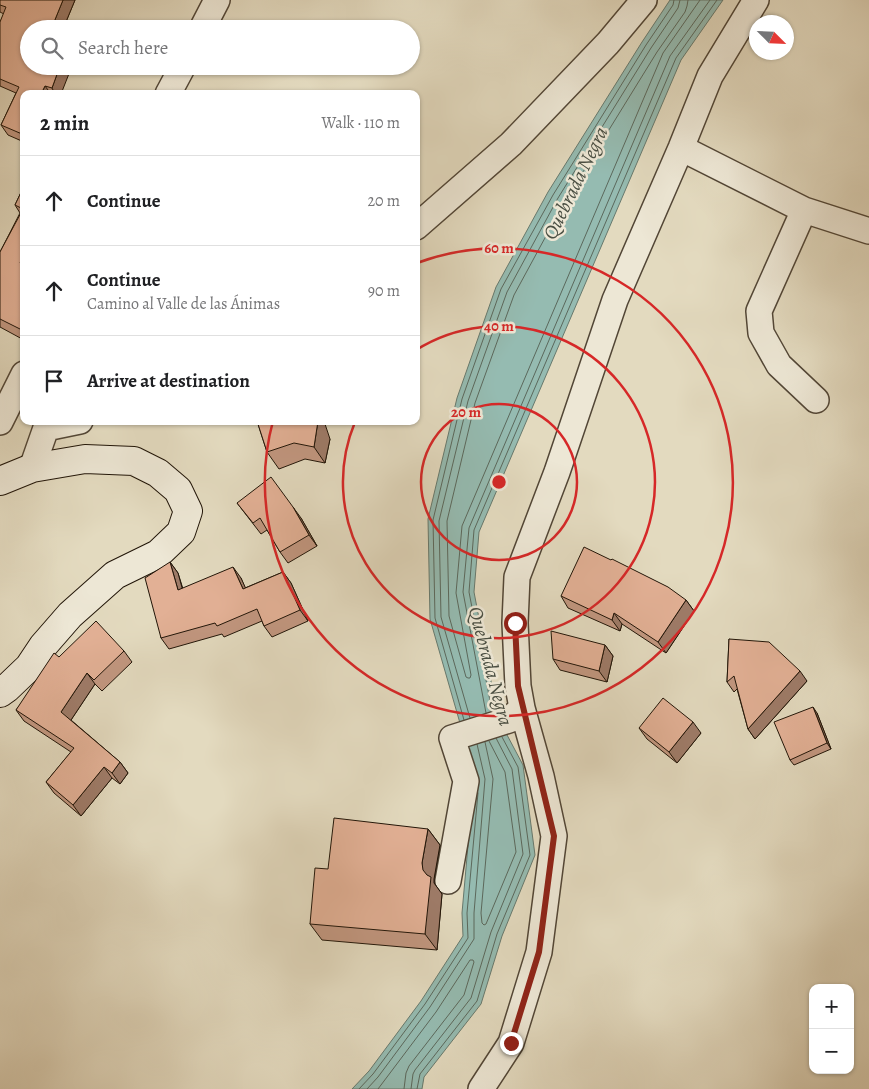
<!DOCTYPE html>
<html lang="en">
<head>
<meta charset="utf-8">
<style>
	body { margin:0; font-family:Alegreya,serif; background:#f6f6f6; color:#202124 }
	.controls { position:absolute; right:15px; bottom:15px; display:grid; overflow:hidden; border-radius:10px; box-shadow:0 1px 4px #0004 }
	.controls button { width:45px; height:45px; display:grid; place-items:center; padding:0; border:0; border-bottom:1px solid #e0e0e0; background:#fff; color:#202124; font:25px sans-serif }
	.compass { position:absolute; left:749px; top:15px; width:45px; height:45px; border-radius:50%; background:#fff; box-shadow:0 1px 4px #0004; rotate:114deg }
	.stop { position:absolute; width:15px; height:15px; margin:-11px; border:4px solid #8f2418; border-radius:50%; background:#fff }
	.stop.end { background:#8f2418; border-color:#fff; box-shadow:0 1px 5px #0008 }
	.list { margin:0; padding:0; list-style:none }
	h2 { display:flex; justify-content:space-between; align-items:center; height:65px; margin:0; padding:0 20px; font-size:21px }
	h2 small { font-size:16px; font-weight:400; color:#757577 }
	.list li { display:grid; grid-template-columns:32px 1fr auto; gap:15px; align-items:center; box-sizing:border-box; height:90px; padding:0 20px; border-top:1px solid #e0e0e0 }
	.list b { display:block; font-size:19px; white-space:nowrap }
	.list p { margin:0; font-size:16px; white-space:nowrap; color:#757577 }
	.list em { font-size:16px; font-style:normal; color:#757577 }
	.icon { flex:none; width:28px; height:28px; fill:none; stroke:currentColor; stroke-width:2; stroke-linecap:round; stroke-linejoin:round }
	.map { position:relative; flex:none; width:869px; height:1089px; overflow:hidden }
	.search { position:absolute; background:#fff; box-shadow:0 1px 4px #0004; left:20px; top:20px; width:400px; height:55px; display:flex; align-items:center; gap:12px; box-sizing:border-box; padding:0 18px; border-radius:28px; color:#757577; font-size:19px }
	.panel { position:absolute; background:#fff; box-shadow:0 1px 4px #0004; left:20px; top:90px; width:400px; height:335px; border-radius:10px }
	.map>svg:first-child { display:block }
</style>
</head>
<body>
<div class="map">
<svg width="869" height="1089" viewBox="0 0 869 1089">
	<rect width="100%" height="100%" fill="#e3dabf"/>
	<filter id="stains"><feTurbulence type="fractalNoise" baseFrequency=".004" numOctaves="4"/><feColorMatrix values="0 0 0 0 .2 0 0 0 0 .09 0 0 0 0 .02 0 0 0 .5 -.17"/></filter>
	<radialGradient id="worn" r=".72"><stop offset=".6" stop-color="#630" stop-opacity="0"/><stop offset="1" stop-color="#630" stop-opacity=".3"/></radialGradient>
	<!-- water -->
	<path fill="#95bbb1" stroke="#67796d" d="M670,0H723L681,60L479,532L474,592L498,718L523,765L535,855L502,936L481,1004L424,1077L422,1089H352L369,1071L421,1001L463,936L462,913L474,778L464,737L430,619L428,519L457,398L496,287L548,192L642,42Z"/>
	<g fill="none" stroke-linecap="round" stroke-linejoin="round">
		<!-- shore -->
		<path stroke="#5b685c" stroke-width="1" d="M688,0L687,6L685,12L657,52L565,201L514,295L475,403L447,521L449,616L466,677L468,678H470L471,675L456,593L462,526L663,53L700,0
			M492,711L469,592L474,530L676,58L717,0
			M486,713L463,592L469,528L670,56L710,0
			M470,718L441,617L439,521L468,401L507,292L558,198L651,48L678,8L680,0
			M464,720L435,618L433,520L462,399L501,289L553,195L646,45L673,5L674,0
			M485,742L493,779L481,913L482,923L484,925L486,924L516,852L505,772L489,741
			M359,1089L373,1074L425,1004L468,938L467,913L478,793
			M367,1089L378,1077L430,1007L474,939V913L485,779L477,744
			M378,1089L436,1012L470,960H473L474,962L464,995L409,1066L406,1073L404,1089
			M411,1089L413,1074L415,1070L471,998L491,932L523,854L512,769L496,738
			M417,1089L420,1074L477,1001L497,934L530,855L518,767L502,737"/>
		<!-- street casing -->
		<g stroke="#524636" stroke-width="28">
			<path id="street" d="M202,29L217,0
				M168,94L183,66
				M681,148L804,210L759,311L761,333L779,365L816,400
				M804,210L869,231
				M416,227L511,144L608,43L644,0
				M0,422L24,374
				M32,468L46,428L80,421
				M448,881L466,781L452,738L509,720L522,708L518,686L515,623L517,577L557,472L615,300L681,148L710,76L756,0
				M481,1089L511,1043L539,952L554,836L541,776L522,708"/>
		</g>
		<!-- secondary casing -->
		<g stroke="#211508" stroke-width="30">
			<path id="secondary" d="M0,481L32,468L85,459L134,461L158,473L178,490L188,511L181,532L158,554L115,575L70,615L43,646L29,667L7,688L0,693"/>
		</g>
		<!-- street -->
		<use href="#street" stroke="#ede7d5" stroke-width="25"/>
		<!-- secondary -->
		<use href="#secondary" stroke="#ede7d5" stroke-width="28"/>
	</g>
	<!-- wall -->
	<path fill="#c29780" stroke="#211508" d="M0,0H75L63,29H29L61,94H24V142L8,135L1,125L16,93L0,86V22L4,14L0,12Z
		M24,186V340L0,327V252L20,213L15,205Z
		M257,421L330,439L325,463L305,459L279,469L267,452Z
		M237,503L301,518L317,546L288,563L280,552L267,530L261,534Z
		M170,562L178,573L183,589L241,578L245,588L283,572L291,583L308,621L272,637L264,626L262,621L224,637L222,634L169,649L161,638Z
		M561,596L686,600L694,611L666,653L622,624L620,631L568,608Z
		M729,639L807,681L755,739L748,729L737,689L734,692L727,682Z
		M605,645L613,656L607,682L560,670L553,659Z
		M124,651L132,662L102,691L95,684L71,720L120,762L128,773L120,784L112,778L81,816L54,793L46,782L71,752L24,721L16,710L59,657Z
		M817,713L831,749L794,765L790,760Z
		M639,728L701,733L677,763L647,739Z
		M428,829L440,845L434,879V883L442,894L437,950L322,940L310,924L328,869Z"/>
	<!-- shaded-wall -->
	<path fill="#9e7b68" stroke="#211508" d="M63,0H75L63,29H53L52,27Z
		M60,66H72L61,94H55L52,88Z
		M45,86L51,94H41Z
		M24,255V269L20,263Z
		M318,421H324L330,439L325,463L314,447Z
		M293,507L301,518L317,546L309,535Z
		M170,562L178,573L186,602L178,590Z
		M233,567L241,578L251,600L243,589Z
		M283,572L291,583L308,621L300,610Z
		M686,600L694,611L666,653L658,642Z
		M614,613L622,624L620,631L612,620Z
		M605,645L613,656L607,682L599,671Z
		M800,671L807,681L755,739L748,729Z
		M87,673L95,684L69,723L61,712Z
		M813,707L817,713L831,749L827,743Z
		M693,722L701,733L677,763L669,752Z
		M120,762L128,773L120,784L112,773Z
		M104,767L112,778L81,816L73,805Z
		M428,829L440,845L434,879V883L442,894L437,950L425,934L422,863Z"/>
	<!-- building -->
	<path fill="#e2b095" stroke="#211508" d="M0,0H63L52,27L57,29H29V66H60L52,88L45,86L41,94H24V131L22,134L1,125L19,87L0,79V22L6,7L0,5Z
		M24,186V255L20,263L24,266V331L0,319V252L23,209L15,205Z
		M257,421H318L314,447L294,443L267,452Z
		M271,477L293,507L309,535L280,552L260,518L253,523L237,503Z
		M584,547L611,560L612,559L668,587L686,600L658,642L614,613L612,620L561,596Z
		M170,562L178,590L233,567L243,589L283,572L300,610L264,626L257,609L217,626L215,623L161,638L145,578Z
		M96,621L124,651L94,680L87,673L61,712L120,762L112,773L104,767L73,805L46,782L74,748L16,710L54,653L59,657Z
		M551,631L605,645L599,671L553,659Z
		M729,639L769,642L800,671L748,729L734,676L727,682Z
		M663,698L693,722L669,752L639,728Z
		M813,707L827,743L790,760L774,722Z
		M334,818L428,829L422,863L423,870L427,875L431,877L425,934L310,924L315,868L328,869Z"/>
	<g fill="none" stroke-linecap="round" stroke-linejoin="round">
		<!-- route -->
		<path stroke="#8f2418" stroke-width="6" d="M511,1043L539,952L554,836L518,686L515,623"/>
	</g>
	<!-- distance rings -->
	<g fill="none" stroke="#d62828" stroke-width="2.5">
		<circle cx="499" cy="482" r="78"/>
		<path d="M416 350A156 156 0 1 1 355 422"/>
		<path d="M417 263A234 234 0 1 1 273 421"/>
	</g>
	<g text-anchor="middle" stroke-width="5" stroke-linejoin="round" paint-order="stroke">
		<!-- water labels -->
		<g font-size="20" font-style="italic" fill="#4a4f43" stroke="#ede7d5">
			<text transform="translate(575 183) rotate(-64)" y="7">Quebrada Negra</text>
			<text transform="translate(491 666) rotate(75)" y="7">Quebrada Negra</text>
		</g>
	</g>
	<circle cx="499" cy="482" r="8" fill="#d62828" stroke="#ede7d5" stroke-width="2.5"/>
	<g font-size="15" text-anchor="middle" font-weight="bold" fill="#d62828" stroke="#ede7d5" stroke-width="5" stroke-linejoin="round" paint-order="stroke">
		<text x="499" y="253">60 m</text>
		<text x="499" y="331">40 m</text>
		<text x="466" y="417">20 m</text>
	</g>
	<rect width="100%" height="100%" filter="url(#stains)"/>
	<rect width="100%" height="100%" fill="url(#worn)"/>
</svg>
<div class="controls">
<button>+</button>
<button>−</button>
</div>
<svg class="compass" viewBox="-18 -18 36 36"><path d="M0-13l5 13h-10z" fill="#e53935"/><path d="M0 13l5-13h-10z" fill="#757577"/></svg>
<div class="stop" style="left:515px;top:623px"></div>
<div class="stop end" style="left:511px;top:1043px"></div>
<div class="search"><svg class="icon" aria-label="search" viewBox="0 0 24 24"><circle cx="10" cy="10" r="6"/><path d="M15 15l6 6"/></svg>Search here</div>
<section class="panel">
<h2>2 min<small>Walk · 110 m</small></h2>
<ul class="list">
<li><svg class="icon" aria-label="ahead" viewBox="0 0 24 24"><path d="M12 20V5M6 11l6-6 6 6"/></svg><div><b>Continue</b></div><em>20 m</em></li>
<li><svg class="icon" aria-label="ahead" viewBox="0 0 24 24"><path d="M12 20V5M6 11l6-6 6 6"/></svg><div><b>Continue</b><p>Camino al Valle de las Ánimas</p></div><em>90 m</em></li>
<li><svg class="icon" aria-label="arrive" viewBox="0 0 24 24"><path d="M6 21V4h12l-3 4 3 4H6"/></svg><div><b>Arrive at destination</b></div></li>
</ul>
</section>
</div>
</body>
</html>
